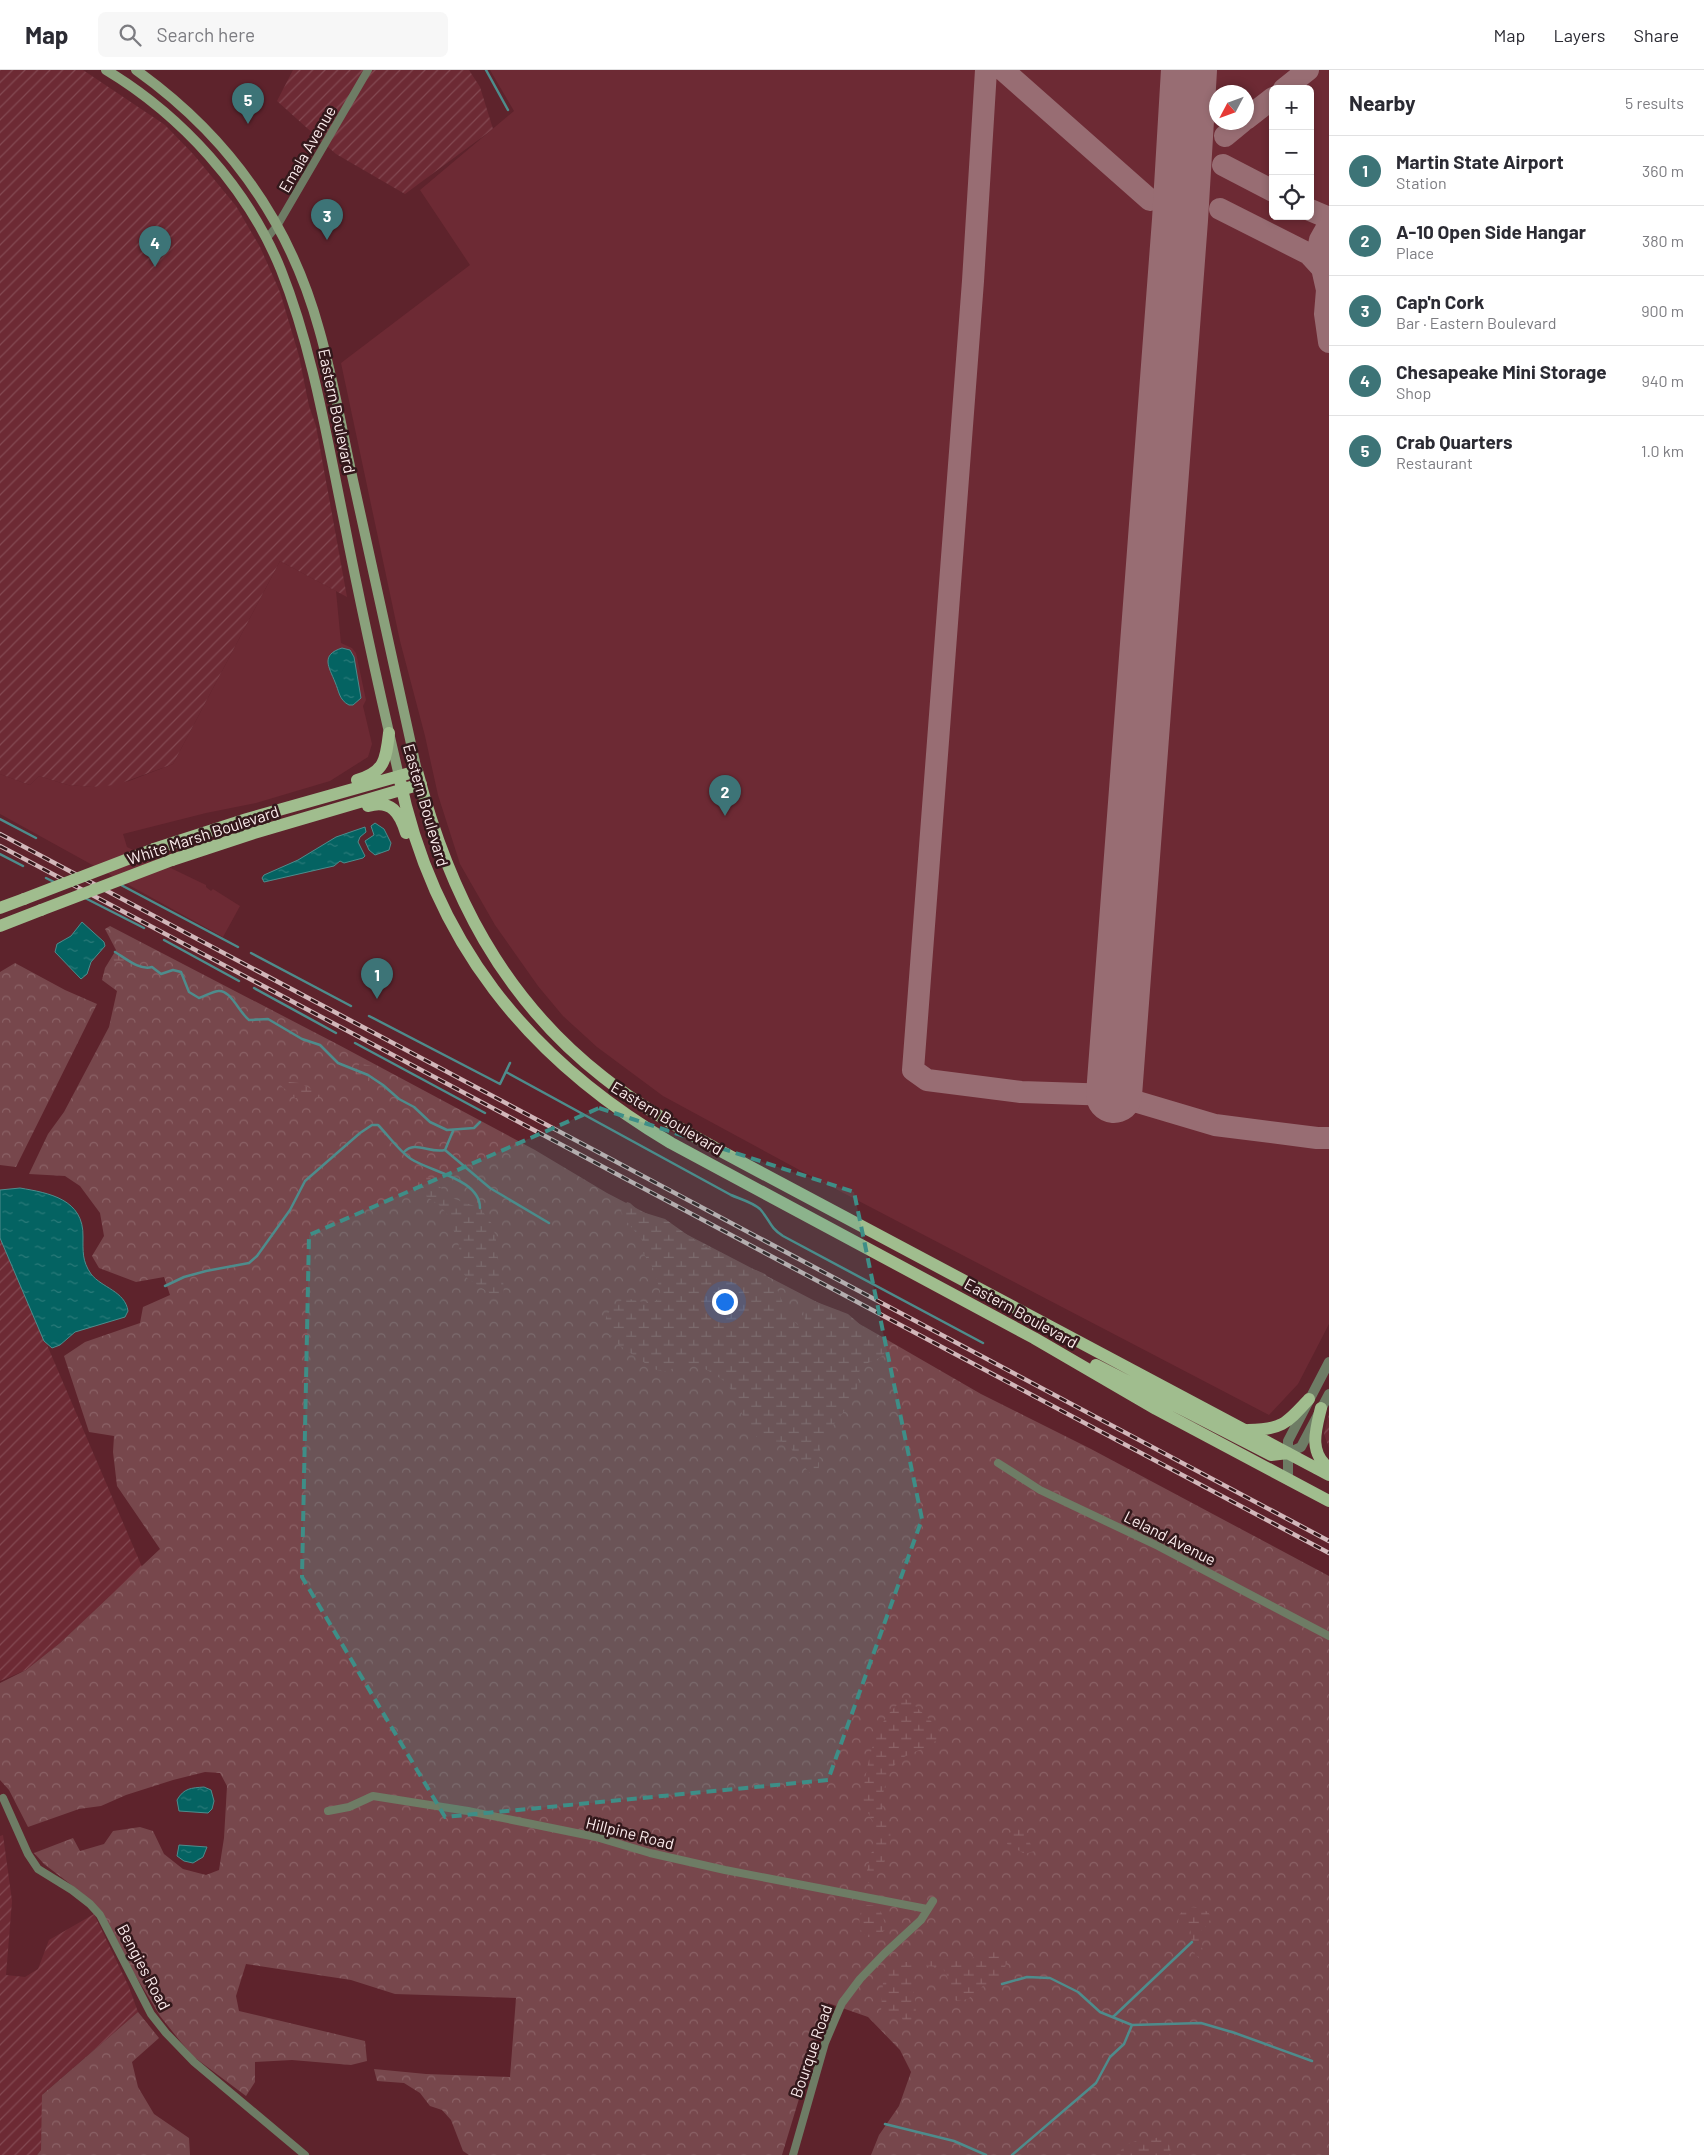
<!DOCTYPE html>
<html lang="en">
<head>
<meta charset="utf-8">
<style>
	body { margin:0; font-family:Barlow,sans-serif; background:#f7f7f7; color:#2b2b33 }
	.controls { position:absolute; right:15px; top:15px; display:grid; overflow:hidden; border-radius:8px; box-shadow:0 2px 8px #0003 }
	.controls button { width:45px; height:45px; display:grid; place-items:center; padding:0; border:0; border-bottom:1px solid #e1e1e2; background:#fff; color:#2b2b33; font:25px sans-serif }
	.compass { position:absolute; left:1209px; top:15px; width:45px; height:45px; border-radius:50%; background:#fff; box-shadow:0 2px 8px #0003; rotate:229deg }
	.you { position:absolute; left:724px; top:1231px; width:18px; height:18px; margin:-12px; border:4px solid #fff; border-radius:50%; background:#1a73e8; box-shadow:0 0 0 8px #1a73e833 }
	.badge { display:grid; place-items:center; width:32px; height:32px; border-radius:50%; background:#3d7477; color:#fff; font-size:16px; font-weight:700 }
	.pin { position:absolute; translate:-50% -41px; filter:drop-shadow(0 1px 2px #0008) }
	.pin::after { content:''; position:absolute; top:26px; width:18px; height:15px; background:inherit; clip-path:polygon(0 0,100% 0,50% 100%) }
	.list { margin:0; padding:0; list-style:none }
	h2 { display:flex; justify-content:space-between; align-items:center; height:65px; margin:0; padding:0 20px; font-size:21px }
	h2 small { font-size:16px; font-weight:400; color:#7c7c81 }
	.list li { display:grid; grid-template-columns:32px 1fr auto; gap:15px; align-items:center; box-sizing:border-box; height:70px; padding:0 20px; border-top:1px solid #e1e1e2 }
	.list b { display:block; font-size:19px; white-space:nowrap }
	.list p { margin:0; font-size:16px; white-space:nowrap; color:#7c7c81 }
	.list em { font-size:16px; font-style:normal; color:#7c7c81 }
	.icon { flex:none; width:28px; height:28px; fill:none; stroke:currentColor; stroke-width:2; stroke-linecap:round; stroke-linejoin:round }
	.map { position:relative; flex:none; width:1329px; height:2085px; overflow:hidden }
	header { display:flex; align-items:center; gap:30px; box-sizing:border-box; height:70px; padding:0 25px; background:#fff; border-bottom:1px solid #e1e1e2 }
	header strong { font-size:24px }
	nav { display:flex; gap:28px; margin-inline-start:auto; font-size:18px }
	.search { width:350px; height:45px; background:#f7f7f7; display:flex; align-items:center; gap:12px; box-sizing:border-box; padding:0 18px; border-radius:8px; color:#7c7c81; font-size:19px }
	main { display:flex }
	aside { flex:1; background:#fff }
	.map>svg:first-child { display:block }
</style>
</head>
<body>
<header>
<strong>Map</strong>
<div class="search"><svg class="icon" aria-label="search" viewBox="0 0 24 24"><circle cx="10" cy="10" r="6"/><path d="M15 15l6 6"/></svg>Search here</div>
<nav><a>Map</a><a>Layers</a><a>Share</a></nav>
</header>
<main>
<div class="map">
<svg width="1329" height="2085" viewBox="0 0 1329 2085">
	<defs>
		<pattern id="industrial-furrows" width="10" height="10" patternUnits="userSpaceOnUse" patternTransform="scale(1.25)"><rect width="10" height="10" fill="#6d2a34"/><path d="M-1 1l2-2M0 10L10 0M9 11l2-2" fill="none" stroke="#834952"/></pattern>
		<pattern id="forest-crowns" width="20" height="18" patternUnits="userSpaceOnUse" patternTransform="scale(1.25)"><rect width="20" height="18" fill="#77474c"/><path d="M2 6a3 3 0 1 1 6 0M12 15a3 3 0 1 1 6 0" fill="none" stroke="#8b6266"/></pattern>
		<pattern id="wetland-marsh" width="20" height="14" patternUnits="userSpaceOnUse" patternTransform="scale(1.25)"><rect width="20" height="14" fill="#77474c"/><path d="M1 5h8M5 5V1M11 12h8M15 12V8" fill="none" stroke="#8b6266"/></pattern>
		<pattern id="water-ripples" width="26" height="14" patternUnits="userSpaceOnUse" patternTransform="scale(1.25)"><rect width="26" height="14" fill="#046362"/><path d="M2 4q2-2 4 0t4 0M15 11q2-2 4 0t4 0" fill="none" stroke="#2a7a79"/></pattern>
	</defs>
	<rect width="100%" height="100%" fill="#5e232c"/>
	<!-- built -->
	<path fill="#6d2a34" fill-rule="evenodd" d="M490,0H1329V1254L1298,1314L1269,1345L805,1103L663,1026L597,977L563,946L538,916L495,855L460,794L438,725L425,666L400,571L341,293L470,195L420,120L514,41ZM1273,19H1310V146H1273ZM1216,22H1246V52H1216Z
		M280,491L336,521L341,573L352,578L356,583L366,630L363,636L372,674L368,687L330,711L256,733L206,743L123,764L127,777L206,815V817L211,821L213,819L240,836L223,867L0,744V704L30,715L39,706L68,715L92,717L129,711L173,694Z"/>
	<!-- industrial -->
	<path fill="url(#industrial-furrows)" d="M0,0H83L165,55L194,85L236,136L260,177L280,222L299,286L309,336L316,356L347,527L280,491L173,694L116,715L92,717L68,715L39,706L30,715L0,704Z
		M293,0H469L480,17L493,59L405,124L336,84L277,31Z
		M0,1165L142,1497L60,1573L26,1600L0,1611Z
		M1329,1343V1378L1324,1364Z
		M3,1765L12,1831L6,1905L25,1907L38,1899L49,1870L94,1844L129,1917L138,1942L43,2024L41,2080L37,2085H0V1766Z"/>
	<!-- forest -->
	<path fill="url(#forest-crowns)" d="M110,856L337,974L535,1080L607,1123L865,1257L981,1324L1091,1379L1329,1506V2085H871L879,2065L899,2036L911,2002L900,1980L868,1947L828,1933L782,2085H469L463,2081L451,2050L442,2040L430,2036L420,2023L404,2013L377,2011L374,1999L426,2004L510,2007L516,1928L395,1924L351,1910L246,1894L236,1926L239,1941L365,1971L367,1991L351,1995L292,1990L255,1992V2012L246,2026L194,1987L180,1971L160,1946L129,1895L100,1841L82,1823L44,1794L34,1783L73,1768L80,1781L104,1774L113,1761L140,1757L153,1761L164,1784L183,1799L206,1805L219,1800L224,1768L227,1716L220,1703L205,1702L173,1710L126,1725L101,1736L79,1739L28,1757L9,1720L0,1710V1613L26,1600L60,1573L160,1479L117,1416L113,1382L114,1366L89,1362L64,1286L85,1272L140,1253L143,1237L170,1225L164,1207L136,1212L99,1198L92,1186L104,1166L100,1143L80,1116L65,1106L29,1104L48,1064L64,1042L109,957L117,921L102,910L105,898L116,880L105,859Z
		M15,893L65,920L97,934L16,1097L0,1095V902Z
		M138,1942L159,1968L132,1992L138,2017L154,2044L189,2068L190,2085H37L41,2080L42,2025Z"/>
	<!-- wetland -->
	<path fill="url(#wetland-marsh)" d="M119,878L134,883L133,888L143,898L142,899L128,896L123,892H115L112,888Z
		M360,993L375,997L374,1005L369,1011H363L356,1006L355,1000Z
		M280,1011L299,1013L323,1025L321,1027L295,1028L278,1013Z
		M424,1106L430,1108L452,1128L480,1138L492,1154L496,1167V1183L503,1208L504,1227L494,1226L467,1208L463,1203L458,1171L447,1144L439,1135L417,1120L412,1112L417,1107Z
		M627,1132L630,1133L639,1141L665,1149L703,1176L722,1183L739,1197L756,1200L765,1204L776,1217L788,1245L798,1255L806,1254L803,1241L814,1231L848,1244L870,1263L882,1270L887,1275C885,1294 868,1287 860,1300C857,1306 859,1312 857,1319C850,1339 832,1352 823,1371C818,1379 820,1394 818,1405L813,1406C803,1396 795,1386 788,1373C780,1370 770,1373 762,1370C740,1360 742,1323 720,1308C710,1302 694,1290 682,1294C672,1297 669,1304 657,1300C650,1298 642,1290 635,1286C608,1269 589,1251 625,1228L652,1234L661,1226L655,1201L643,1183L642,1170L624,1148L621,1141Z
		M905,1629L910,1631L936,1656L939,1659V1668C923,1683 903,1681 892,1699C885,1711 880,1730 883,1744C884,1750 888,1755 890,1761C893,1777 881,1808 866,1814C865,1796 875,1779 876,1761C876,1752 865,1742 863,1730C862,1723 864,1717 865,1710C870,1681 878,1646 905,1629Z
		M1014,1759H1019L1030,1767V1773L1034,1781L1025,1784L1007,1774L1009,1764Z
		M867,1835C881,1834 885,1848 885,1860L878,1866L868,1867L860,1861C859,1850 858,1842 867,1835Z
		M1187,1837C1194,1837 1216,1839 1209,1852C1207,1857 1201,1858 1200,1864C1199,1871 1203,1877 1203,1884L1199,1888L1193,1883L1190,1856L1186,1854L1180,1856L1178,1853L1179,1845Z
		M998,1879L1010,1884L1004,1900L1002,1914L999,1916L984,1915L968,1929L957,1931L951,1928L947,1905L943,1899C932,1895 921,1895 911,1902C910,1917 926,1949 905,1955L899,1941H894L884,1946L881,1941L883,1913L889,1901L899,1892H922L947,1888L964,1891Z
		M1161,2067C1168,2071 1173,2077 1169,2085H1121L1120,2083C1124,2069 1148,2070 1161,2067Z"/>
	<!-- water -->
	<path fill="url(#water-ripples)" stroke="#4e8c8c" d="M342,578L350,580L354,587L361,628L353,635H349C339,630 339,621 335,612C329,597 320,585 342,578Z
		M375,753L384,759L391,773L389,780L375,785L369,780L365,771L374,765L371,756Z
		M365,757L366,762L360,767L358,772L365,786L363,788L344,793L340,791L334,796L325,798L264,812L262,808L264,805L298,790L336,767Z
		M82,852L104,872L105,876L91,892L87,904L81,909L55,882L57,874L71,866Z
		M20,1118C49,1123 84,1129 83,1167C83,1181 82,1191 91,1204C102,1218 125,1221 128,1241L125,1247L75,1262L60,1275L52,1278L44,1271L0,1168V1120Z
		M204,1717L211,1720L214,1731L212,1739L208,1743L179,1741L177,1730C184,1718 191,1718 204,1717Z
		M179,1775L207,1777L203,1787L193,1793L184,1791L177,1786Z"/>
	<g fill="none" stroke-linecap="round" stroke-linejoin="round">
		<!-- stream -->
		<path stroke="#4e8c8c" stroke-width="2.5" d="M486,0L508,40
			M0,749L36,768
			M0,784L23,796
			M46,808L54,812
			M121,815L238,877
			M85,828L144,858
			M164,870L239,911
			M115,882C125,888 140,901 152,897L161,904L173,900L181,902L189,922L199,928C206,926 211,922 218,921C230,919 239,942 249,950L268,949L302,969L320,975L338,993L368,1005L383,1015L399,1029L414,1037L430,1052L447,1060L474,1058L480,1052
			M251,883L351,936
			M254,918L336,963
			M369,946L500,1014L510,993
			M355,973L485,1043
			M506,1002L731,1125C740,1129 752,1132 760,1139C770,1150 769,1157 783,1166L983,1273
			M445,1080L490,1118L549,1153
			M404,1082C415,1070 430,1084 445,1080L453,1061
			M165,1216L184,1207L206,1201L249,1193L257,1186L290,1140L305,1111L360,1063L372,1055H378C387,1064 400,1082 411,1089C431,1102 480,1109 480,1138
			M1002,1914L1027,1907L1050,1908L1078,1922L1100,1942L1132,1955L1201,1953L1235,1963L1312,1991
			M1113,1947L1192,1872
			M885,2054L954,2071L986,2085
			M1012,2085L1096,2013L1110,1987L1124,1974L1132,1955"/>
		<!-- taxiway -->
		<path stroke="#986d73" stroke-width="22" d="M986,0L973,211L913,1000L927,1010L1021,1022L1114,1025L1215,1055L1317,1068H1329
			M1003,0L1150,130
			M1284,19L1308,0
			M1246,49L1273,28
			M1225,66L1242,52
			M1223,95L1273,121
			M1220,139L1309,184L1320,196
			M1310,140L1329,148
			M1329,154L1320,170L1318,180L1327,220L1325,244L1329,272"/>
		<!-- runway -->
		<path stroke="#986d73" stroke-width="56" d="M1114,1025L1180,150L1189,0"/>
		<!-- minor -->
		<path stroke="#6e7c65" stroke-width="8" d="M266,169L277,156L368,0
			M998,1393L1040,1420L1158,1476L1329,1566
			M3,1728L28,1784L38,1799L72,1820L90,1834L100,1845L151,1944L166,1963L194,1992L305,2085
			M328,1741L349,1737L373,1726L468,1741L596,1767L650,1783L725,1800L927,1839
			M793,2085L825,1973L842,1933L860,1909L884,1884L921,1850L933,1831"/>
		<!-- tertiary -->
		<path stroke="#6e7c65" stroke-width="10" d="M1288,1383L1301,1377L1329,1324
			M1288,1410V1371L1329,1292"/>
		<!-- secondary -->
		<path stroke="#8aa17c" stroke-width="10" d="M106,0C181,45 248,118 281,200C312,278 326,363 343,446C360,533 379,620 399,706
			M136,0C227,65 289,150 319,259C334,311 343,366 355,419C376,513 396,607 417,701"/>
		<!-- primary -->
		<path stroke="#a0bd8e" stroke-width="12" d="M399,706C433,871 527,988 671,1073L1034,1268L1156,1339L1329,1431
			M357,710C385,702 386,689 389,663
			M368,736C391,729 400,743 406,763
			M154,779L247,749L417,701C449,823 502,928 603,1007C638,1035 676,1056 715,1078L1329,1405
			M172,790L254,763L421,714
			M0,838L24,829
			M0,856L41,840
			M1096,1295L1271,1385L1288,1383
			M1321,1338C1316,1359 1308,1382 1329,1398
			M1248,1360C1282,1360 1287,1353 1309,1329"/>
		<!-- rail casing -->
		<g stroke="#d2b7ba" stroke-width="4.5">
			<path id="rail" d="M0,764L1329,1471
				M0,776L1329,1483"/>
		</g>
		<!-- rail -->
		<use href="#rail" stroke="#33181b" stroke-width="2.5" stroke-dasharray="8" stroke-linecap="butt"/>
		<!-- primary-bridge -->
		<path stroke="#a0bd8e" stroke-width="12" d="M24,829L154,779
			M41,840L172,790"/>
	</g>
	<!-- marked area -->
	<path fill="#3e8e87" fill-opacity="0.2" stroke="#3e8e87" stroke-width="4" stroke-dasharray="10 6" stroke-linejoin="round" d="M599,1038L854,1122L922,1449L828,1710L445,1747L302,1507L309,1165Z"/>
	<g text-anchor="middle" stroke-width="5" stroke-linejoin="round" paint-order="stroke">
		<!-- street labels -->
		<g font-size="16" fill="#fceced" stroke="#33181b">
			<text transform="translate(307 79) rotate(-60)" y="6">Emala Avenue</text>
			<text transform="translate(337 341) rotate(78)" y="6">Eastern Boulevard</text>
			<text transform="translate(426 735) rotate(74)" y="6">Eastern Boulevard</text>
			<text transform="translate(203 765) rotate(-18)" y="6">White Marsh Boulevard</text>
			<text transform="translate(667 1048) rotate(31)" y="6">Eastern Boulevard</text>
			<text transform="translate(1021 1243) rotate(29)" y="6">Eastern Boulevard</text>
			<text transform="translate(1170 1468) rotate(27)" y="6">Leland Avenue</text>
			<text transform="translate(630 1763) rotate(14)" y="6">Hillpine Road</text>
			<text transform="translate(144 1897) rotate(62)" y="6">Bengies Road</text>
			<text transform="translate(811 1981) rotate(-71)" y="6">Bourque Road</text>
		</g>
	</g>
</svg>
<div class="controls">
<button>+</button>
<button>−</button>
<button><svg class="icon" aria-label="locate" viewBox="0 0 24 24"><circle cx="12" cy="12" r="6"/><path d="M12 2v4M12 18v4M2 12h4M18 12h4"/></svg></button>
</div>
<svg class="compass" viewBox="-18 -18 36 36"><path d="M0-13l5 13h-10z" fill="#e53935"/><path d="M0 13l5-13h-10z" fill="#7c7c81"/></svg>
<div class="you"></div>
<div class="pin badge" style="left:377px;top:929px">1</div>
<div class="pin badge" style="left:725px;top:746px">2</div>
<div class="pin badge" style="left:327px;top:170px">3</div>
<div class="pin badge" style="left:155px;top:197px">4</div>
<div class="pin badge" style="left:248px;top:54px">5</div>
</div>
<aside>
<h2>Nearby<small>5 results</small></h2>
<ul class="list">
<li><span class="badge">1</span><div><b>Martin State Airport</b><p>Station</p></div><em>360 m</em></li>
<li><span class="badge">2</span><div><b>A-10 Open Side Hangar</b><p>Place</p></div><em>380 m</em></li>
<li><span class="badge">3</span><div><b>Cap'n Cork</b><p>Bar · Eastern Boulevard</p></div><em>900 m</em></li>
<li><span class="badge">4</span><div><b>Chesapeake Mini Storage</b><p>Shop</p></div><em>940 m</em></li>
<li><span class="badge">5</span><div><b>Crab Quarters</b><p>Restaurant</p></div><em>1.0 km</em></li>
</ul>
</aside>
</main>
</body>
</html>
